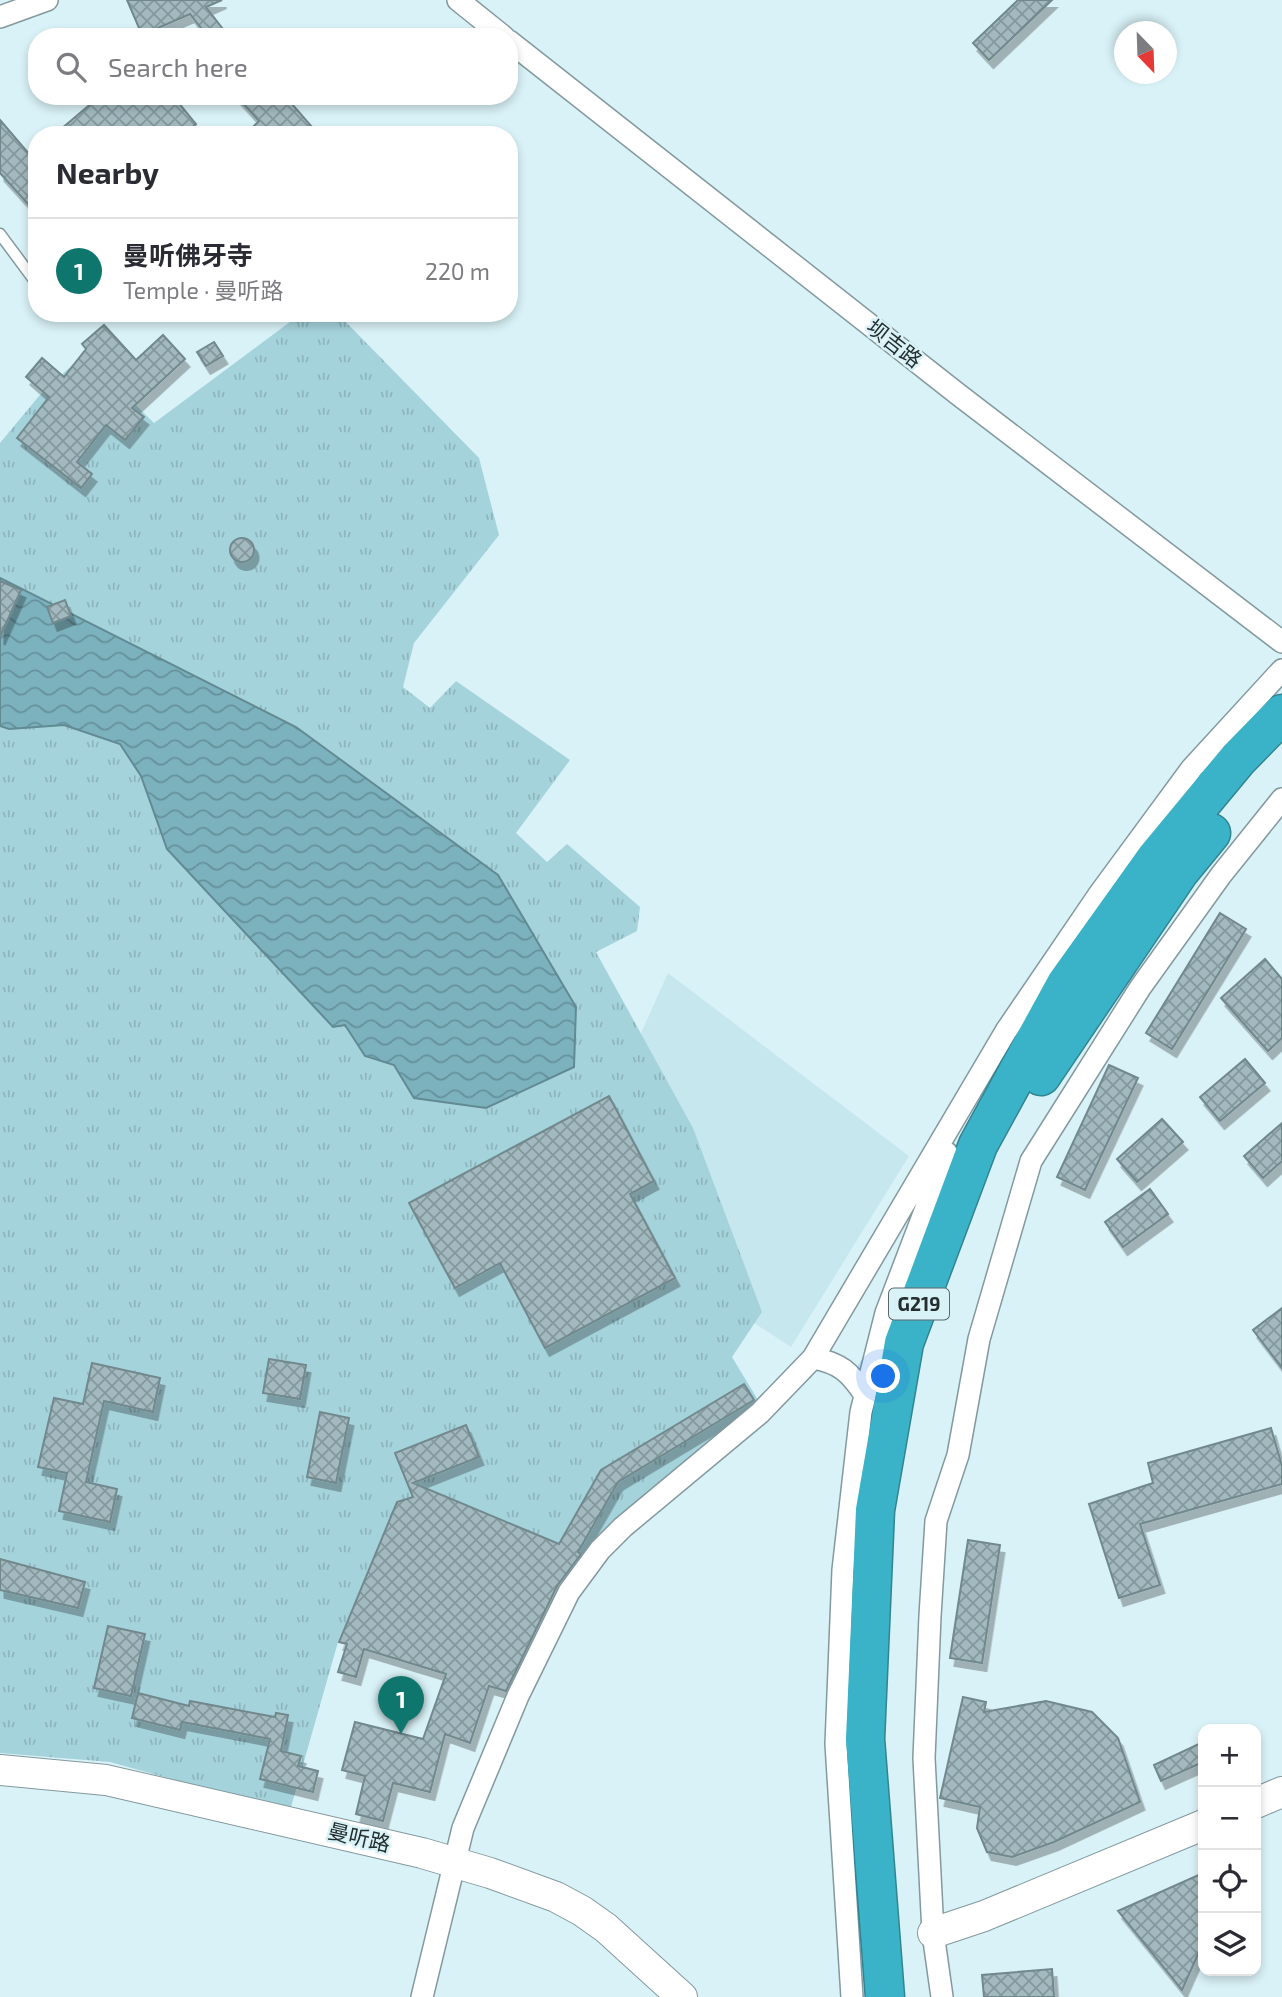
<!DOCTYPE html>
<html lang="en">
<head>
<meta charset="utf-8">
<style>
	body { margin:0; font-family:"Exo 2","Noto Sans SC",sans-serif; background:#f7f7f7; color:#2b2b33 }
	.controls { position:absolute; right:21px; bottom:21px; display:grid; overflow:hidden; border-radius:14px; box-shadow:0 4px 10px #0003 }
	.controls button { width:63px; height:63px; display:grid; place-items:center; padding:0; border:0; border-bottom:2px solid #e1e1e2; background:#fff; color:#2b2b33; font:35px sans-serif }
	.compass { position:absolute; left:1114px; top:21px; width:63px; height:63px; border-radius:50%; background:#fff; box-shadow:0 4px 10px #0003; rotate:157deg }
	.you { position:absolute; left:884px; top:1377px; width:24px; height:24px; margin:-18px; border:5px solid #fff; border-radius:50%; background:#1a73e8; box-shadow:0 0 0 10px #1a73e833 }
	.badge { display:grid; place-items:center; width:46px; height:46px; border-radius:50%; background:#0f766e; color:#fff; font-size:23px; font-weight:700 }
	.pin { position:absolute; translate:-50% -58px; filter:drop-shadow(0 2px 4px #0008) }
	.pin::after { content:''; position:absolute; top:37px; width:24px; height:21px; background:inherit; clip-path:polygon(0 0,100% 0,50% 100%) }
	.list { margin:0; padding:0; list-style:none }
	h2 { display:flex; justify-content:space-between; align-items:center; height:91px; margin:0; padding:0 28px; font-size:30px }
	h2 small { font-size:23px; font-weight:400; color:#7c7c81 }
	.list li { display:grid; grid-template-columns:46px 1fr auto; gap:21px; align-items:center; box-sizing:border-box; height:105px; padding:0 28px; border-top:2px solid #e1e1e2 }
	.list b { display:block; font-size:26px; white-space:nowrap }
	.list p { margin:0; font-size:23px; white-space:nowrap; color:#7c7c81 }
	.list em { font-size:23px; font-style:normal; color:#7c7c81 }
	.icon { flex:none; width:38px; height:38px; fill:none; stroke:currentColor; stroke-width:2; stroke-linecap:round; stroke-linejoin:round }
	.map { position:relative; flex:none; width:1282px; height:1997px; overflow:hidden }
	.search { position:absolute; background:#fff; box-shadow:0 4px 10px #0003; left:28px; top:28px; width:490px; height:77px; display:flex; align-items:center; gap:18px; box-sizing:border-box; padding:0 24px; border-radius:28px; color:#7c7c81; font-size:26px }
	.panel { position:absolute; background:#fff; box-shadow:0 4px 10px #0003; left:28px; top:126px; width:490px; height:196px; border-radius:28px }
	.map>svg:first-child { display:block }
</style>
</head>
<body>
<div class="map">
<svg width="1282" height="1997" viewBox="0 0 1282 1997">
	<defs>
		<pattern id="park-tufts" width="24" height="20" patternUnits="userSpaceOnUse" patternTransform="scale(1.75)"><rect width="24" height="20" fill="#a5d3dc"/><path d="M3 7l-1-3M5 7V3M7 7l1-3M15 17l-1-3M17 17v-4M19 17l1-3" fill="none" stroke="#8eb5bd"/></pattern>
		<pattern id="water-waves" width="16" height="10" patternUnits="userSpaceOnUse" patternTransform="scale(1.75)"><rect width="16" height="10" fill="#7cb2be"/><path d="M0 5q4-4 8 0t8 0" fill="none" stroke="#65919b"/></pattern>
		<pattern id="building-cross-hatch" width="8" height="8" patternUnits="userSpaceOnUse" patternTransform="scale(1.75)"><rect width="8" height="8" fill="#a2babf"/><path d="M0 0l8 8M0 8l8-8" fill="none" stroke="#84989c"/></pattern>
		<filter id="shadow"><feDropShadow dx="4.5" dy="8" stdDeviation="0" flood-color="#0004"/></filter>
	</defs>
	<rect width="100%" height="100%" fill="#d9f2f7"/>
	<!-- built -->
	<path fill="#c6e7ee" d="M668,973L909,1156L791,1347L745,1317L641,1033Z"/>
	<!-- park -->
	<path fill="url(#park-tufts)" d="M302,313H337L479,458L499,535L414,643L403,687L430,708L456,681L570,760L516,833L547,862L567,844L640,907L637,931L596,952L693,1128L762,1312L732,1357L761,1405L585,1555L431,1491L397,1502L338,1642L291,1807L200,1787L110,1762L0,1753V443L39,396L84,354L154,423Z"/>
	<!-- water -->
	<path fill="url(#water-waves)" stroke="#628a93" stroke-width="2" d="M0,578L296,727L498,875L576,1007L574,1067L486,1108L414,1098L394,1065L365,1056L345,1025L333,1027L167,849L141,776L120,744L64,725L9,729L0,726Z"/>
	<!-- building -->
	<path fill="url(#building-cross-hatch)" stroke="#71888d" stroke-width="2" filter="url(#shadow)" d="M127,0H222L206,7L229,37H208L190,14L142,35Z
		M1018,0H1052L989,60L973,43Z
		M100,96H173L196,124L183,135H54Z
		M236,96H285L319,135H245L259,121Z
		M0,120L37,163V214L0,173Z
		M104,325L136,360L163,335L185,359L132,408L144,417L125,440L106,425L77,462L92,474L81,488L17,438L49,397L26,377L42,358L64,377L86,349L82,344Z
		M214,342L223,356L206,366L197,352Z
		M230 550a12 12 0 1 1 24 0a12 12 0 1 1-24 0Z
		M0,581L21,590L0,637Z
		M65,600L71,616L53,623L47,607Z
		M1220,913L1246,929L1172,1049L1146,1033Z
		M1265,959L1282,979V1038L1268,1051L1221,998Z
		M1245,1059L1265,1083L1220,1121L1200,1097Z
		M1109,1065L1138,1078L1085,1190L1057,1177Z
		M609,1096L654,1181L630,1194L675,1278L545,1348L500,1263L455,1288L409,1203Z
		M1162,1119L1183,1142L1137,1182L1117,1159Z
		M1282,1123V1161L1263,1178L1244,1156Z
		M1150,1189L1168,1214L1123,1247L1105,1222Z
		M1282,1308V1368L1253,1330Z
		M269,1359L306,1365L300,1399L263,1393Z
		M92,1363L160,1378L153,1412L104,1401L86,1482L117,1489L110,1522L59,1511L67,1473L38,1467L54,1398L83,1404Z
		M744,1384L754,1400L618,1482L578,1552L581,1554L557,1586L506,1691L489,1686L470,1743L445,1734L430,1792L393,1783L383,1821L356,1814L365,1776L342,1770L355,1722L423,1739L446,1674L364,1649L356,1677L338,1672L347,1644L339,1642L397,1502L413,1497L395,1453L466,1425L479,1457L413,1483L559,1544L601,1470Z
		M320,1412L349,1418L336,1483L307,1477Z
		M1271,1428L1282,1466V1484L1140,1524L1160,1585L1119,1598L1089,1504L1153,1483L1148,1463Z
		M968,1540L1000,1545L982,1663L950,1658Z
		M0,1559L85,1582L78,1608L0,1590Z
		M108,1626L145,1634L131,1696L94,1688Z
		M138,1693L189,1706L190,1701L275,1717L276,1713L288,1715L281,1751L301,1756L298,1766L318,1771L313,1792L260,1779L270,1739L182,1722L180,1730L132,1718Z
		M963,1697L986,1702L984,1712L1046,1701L1092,1712L1118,1738L1140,1802L1054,1842L1012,1857L987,1852L977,1828L980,1807L940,1798Z
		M1203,1742V1762L1161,1781L1154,1765Z
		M1203,1873V1943L1182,1990L1118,1911Z
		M1052,1969L1054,1997H984L982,1975Z"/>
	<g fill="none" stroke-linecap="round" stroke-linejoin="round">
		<!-- lane casing -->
		<g stroke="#83999e" stroke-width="13">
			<path id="lane" d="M0,234L37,284"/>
		</g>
		<!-- street casing -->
		<g stroke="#83999e" stroke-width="24">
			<path id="street" d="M458,0L504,37
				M0,17L47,0
				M509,41L959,395L1282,642
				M813,1358C840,1363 850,1372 865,1395
				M422,1997L463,1828L518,1696L569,1592L600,1550L623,1527L760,1413L813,1358L1006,1031L1100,893L1192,768L1282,670
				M852,1997L836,1744L843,1570L861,1412L886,1313L947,1153
				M942,1997L933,1933L924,1758L930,1616L936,1521L958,1455L979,1339L1031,1161L1140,988L1221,875L1282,799"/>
		</g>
		<!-- secondary casing -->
		<g stroke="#83999e" stroke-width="32">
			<path id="secondary" d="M0,1770L106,1780L422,1853L490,1873L556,1897L582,1911L606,1928L682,1997
				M1256,1803L1282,1792
				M933,1933L984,1916L1203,1825"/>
		</g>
		<!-- highway casing -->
		<g stroke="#328492" stroke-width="41">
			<path id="highway" d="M1041,1076L1179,872L1211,833
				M885,1997L865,1739L875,1510L904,1343L978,1145L1066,984L1156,858L1238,759L1282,714"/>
		</g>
		<!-- lane -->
		<use href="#lane" stroke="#fff" stroke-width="10"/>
		<!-- street -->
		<use href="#street" stroke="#fff" stroke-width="21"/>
		<!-- secondary -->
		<use href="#secondary" stroke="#fff" stroke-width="30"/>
		<!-- highway -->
		<use href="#highway" stroke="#3ab3c8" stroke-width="38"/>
	</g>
	<g text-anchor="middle" stroke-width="5" stroke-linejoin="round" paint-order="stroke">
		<!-- shield labels -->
		<rect fill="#d9f2f7" stroke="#5a696b" stroke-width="2" x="889" y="1288.5" width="60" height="31" rx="5"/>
		<g font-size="19" font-weight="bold" fill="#242e2f">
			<text x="919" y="1311">G219</text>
		</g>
		<!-- street labels -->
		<g font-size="21" fill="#242e2f" stroke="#d9f2f7">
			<text transform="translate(894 344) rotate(38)" y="7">坝吉路</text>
			<text transform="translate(359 1838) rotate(13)" y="7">曼听路</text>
		</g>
	</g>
</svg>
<div class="controls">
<button>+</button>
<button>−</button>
<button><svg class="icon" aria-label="locate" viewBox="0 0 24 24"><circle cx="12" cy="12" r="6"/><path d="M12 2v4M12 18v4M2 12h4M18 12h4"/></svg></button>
<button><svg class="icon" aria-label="layers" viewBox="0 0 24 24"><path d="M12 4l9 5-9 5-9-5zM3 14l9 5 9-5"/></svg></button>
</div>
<svg class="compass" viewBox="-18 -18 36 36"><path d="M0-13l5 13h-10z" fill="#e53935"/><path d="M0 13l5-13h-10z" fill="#7c7c81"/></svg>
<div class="you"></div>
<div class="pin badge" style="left:401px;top:1734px">1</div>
<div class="search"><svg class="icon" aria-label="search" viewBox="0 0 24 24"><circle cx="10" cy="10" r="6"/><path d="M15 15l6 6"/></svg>Search here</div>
<section class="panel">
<h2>Nearby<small></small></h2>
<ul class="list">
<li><span class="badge">1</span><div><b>曼听佛牙寺</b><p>Temple · 曼听路</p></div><em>220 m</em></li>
</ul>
</section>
</div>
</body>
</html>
